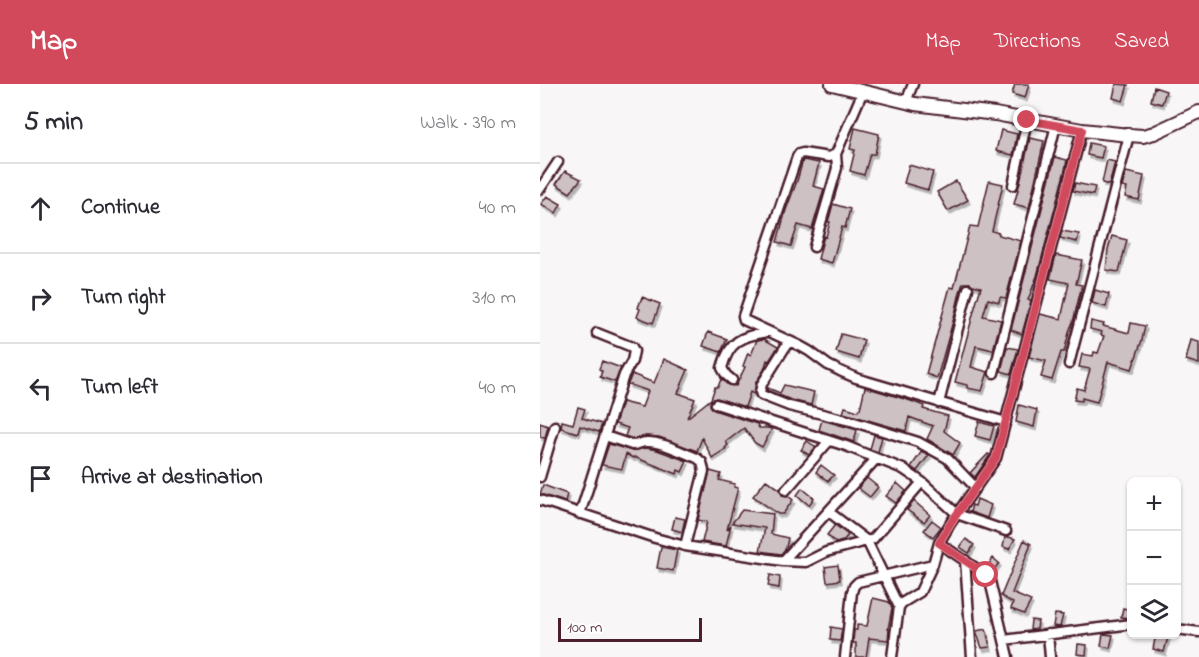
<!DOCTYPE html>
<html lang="en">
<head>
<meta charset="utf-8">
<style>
	body { margin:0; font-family:"Indie Flower",sans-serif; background:#f7f7f7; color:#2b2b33 }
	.controls { position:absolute; right:18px; bottom:18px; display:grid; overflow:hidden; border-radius:9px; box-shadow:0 2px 4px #0004 }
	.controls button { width:54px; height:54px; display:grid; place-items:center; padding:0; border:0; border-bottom:2px solid #e1e1e2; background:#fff; color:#2b2b33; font:30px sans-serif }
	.scale { position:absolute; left:18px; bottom:15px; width:144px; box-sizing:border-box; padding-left:6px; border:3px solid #4a1f2b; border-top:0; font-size:16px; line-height:21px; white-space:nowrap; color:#4a1f2b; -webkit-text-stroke:4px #fff; paint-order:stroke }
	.stop { position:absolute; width:18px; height:18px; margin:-14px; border:4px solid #d1495b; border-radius:50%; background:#fff }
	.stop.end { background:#d1495b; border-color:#fff; box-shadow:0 2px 6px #0008 }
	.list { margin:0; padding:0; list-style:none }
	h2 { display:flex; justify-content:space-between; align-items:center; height:78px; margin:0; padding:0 24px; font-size:26px }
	h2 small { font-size:20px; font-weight:400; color:#7c7c81 }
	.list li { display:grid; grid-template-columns:39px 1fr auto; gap:18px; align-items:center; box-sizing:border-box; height:90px; padding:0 24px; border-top:2px solid #e1e1e2 }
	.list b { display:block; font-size:22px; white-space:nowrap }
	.list em { font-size:20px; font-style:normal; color:#7c7c81 }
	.icon { flex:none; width:33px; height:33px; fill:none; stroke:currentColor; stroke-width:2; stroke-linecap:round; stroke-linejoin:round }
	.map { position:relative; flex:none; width:659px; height:573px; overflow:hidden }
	header { display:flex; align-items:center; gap:36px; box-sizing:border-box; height:84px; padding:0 30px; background:#d1495b; color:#fff }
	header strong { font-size:28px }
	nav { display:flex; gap:33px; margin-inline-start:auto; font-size:21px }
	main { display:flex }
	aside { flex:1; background:#fff }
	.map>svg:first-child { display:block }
</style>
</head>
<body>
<header>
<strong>Map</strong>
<nav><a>Map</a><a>Directions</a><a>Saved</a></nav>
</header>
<main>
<aside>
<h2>5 min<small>Walk · 390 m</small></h2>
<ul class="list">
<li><svg class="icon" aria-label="ahead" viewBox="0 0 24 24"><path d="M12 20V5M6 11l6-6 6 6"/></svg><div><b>Continue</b></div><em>40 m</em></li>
<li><svg class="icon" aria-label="right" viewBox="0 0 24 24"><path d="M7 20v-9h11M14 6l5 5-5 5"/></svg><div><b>Turn right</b></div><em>310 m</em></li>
<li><svg class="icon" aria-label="left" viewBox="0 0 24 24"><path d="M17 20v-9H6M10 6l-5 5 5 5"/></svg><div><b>Turn left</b></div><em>40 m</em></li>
<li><svg class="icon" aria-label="arrive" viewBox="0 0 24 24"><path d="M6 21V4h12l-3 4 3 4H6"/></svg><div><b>Arrive at destination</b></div></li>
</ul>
</aside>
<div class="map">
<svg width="659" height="573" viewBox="0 0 659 573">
	<defs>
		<filter id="shadow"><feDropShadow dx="2" dy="3.5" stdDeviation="0" flood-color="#0004"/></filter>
	</defs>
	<rect width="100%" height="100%" fill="#f8f6f7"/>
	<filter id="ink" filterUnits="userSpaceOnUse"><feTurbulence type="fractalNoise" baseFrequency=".0167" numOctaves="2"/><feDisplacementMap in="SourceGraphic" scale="12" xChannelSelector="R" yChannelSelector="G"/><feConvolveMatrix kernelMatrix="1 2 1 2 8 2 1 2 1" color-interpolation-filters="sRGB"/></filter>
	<g filter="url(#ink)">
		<!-- building -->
		<path fill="#cdc1c4" stroke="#4a1f2b" stroke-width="1.5" filter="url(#shadow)" d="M475,0H489L485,14L472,10Z
			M576,0L588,1L583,17L573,14Z
			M614,3L626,7L622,20L611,17Z
			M315,44L339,50L335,70H330L324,91L310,87L315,66L310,65Z
			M461,46L477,50L473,71L456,67Z
			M490,54L504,57L489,124L474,120L479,102Z
			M549,59L564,62L561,74L547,71Z
			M515,73L527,76L525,86L497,192L488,216L491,217L482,250L471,246Z
			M263,76L279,79L273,102L284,105L272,145L258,141L251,162L237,158L246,126L257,97Z
			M567,76L575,78L569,101L562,99Z
			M369,81L393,88L388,106L364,99Z
			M25,87L41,95L30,109L16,100Z
			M586,88L604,92L599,116L585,113L587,104L582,103Z
			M416,97L428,116L408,127L397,108Z
			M449,97L463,100L452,147L459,149V151L481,157L466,214L460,213L459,218L448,215L443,232L461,236L453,266L436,262L431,283L448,288L442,307L427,304V301L415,298L435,223L441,203L433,201L430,199H423L420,208L415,230L397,294L386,290L410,203L414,204L430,142L438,143Z
			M535,99L555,103L553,111L533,107Z
			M7,112L21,120L16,129L1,120Z
			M293,120L310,125L305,144L302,143L292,179L278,175L284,152L286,153L290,138H288Z
			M522,147L539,150L537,158L520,154Z
			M572,152L587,156L579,188L566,186L568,165Z
			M516,171L542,176L536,200L542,201L533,238L530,245L524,268H521L512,296L501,293L506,277L489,273L500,230L521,235L529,199L510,195Z
			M555,206L569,210L566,223L552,219Z
			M102,213L120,220L113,239L97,233L100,225L98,224Z
			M551,237L564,240L563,242L589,249L591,239L605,242L602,256L592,285L568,278L557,318L542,314V317L534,316L537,304L544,306L550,285L539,283L542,270L553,272L554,268L558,269L564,252L561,251L562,248L550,245Z
			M168,248L187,255L181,268L163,262Z
			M301,250L324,256L319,275L296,268Z
			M224,255L238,263L229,277L227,276L224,286L216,298L214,310L210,308L205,323L177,314L171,316L170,321L174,326L217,340L219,344H227L232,345L222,363L215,359L204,344L186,358L188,361L185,364L186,365L172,374L162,354L157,367L119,353L106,352L93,355L85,352L88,344L75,340L82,318L102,323L108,307L88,300L92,290L114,299L124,275L148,286L138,309L155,315L147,334L171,315L175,303H178L181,295L188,301L196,302L205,283L203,282L208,269L211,271L217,256Z
			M651,256L659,258V280L646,276Z
			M467,263L478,265L471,290L461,287Z
			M62,277L81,284L75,298L60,293L62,287L59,285Z
			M244,301L274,308L271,321L251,316L227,306L228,304L240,309Z
			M325,303L371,317L384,322L383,325L408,332L404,347L420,359L413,371L387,355L393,342L369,333L366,347L303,329L305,323L318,327L319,325H320Z
			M479,321L497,326L494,343L476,338Z
			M38,323L45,325L42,334L62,340L59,348L40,342L38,349L21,344L22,337L33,340Z
			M282,336L317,346L314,358L279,346Z
			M439,338L454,342L450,356L435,352Z
			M0,339L8,342L5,354L0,353Z
			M334,351L342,353L338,368L330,365Z
			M267,357L276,363L269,371L261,366Z
			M69,360L92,367L106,364L117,366L147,377L142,388L138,386L137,390L94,373L93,374L86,370L82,385L62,381Z
			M382,367L389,371L377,387L371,383Z
			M448,370L450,371L435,393L430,389Z
			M281,381L294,391L288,397L276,388Z
			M170,387L181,390L179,396L195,400L194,403L198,404L187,446L191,441L186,462L162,458L167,438L158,436Z
			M327,394L338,403L330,413L318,404Z
			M226,396L240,405L242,411L248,412L253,416L243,430H238L213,412Z
			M357,399L366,407L356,419L346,412Z
			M3,401L27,410L25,418L0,410Z
			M262,404L274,414L269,421L257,411Z
			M437,415L451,421L447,434L430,428L432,421L435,422Z
			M374,417L390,431L384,438L367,426Z
			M202,426L233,430L231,450L248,454L246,464L241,470L220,467L225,444L192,439Z
			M135,433L145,435L142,448L132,445Z
			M392,436L401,443L393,453L384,446Z
			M295,441L308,451L303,457L296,459L287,451Z
			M465,453H469L475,455L469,465L463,463Z
			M426,455L434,461L429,469L420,463Z
			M484,456L491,460L472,509L491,517L484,530L471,525L473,519L461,512Z
			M121,463L137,466L133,487L117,484Z
			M453,474L459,479L453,487L447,483Z
			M298,481L300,496L287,498L285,483Z
			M230,491L240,493L239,504L228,502Z
			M333,514L349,518L352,524L348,545H349L348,556L329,554L326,573H316V559H313L314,546H317V541L327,542Z
			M583,524L591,526V534L581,533Z
			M515,530L523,531L520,543L513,542Z
			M491,536L498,537L497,545L490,546Z
			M291,543L302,545L300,557L290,556Z
			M446,545L450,563L442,564L436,547Z
			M563,550L573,551L570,564L561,562Z
			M616,550L628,553L624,568L613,565Z
			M538,560L547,561L546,571L537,570Z"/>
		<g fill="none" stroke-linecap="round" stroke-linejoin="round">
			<!-- street casing -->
			<g stroke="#4a1f2b" stroke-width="13">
				<path id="street" d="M323,7L296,70L289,73L263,69L259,70L257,73L203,232L204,236L260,262L269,267L288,281L300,287L316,294L466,338
					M366,18L373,0
					M473,101L487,36
					M0,105L18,78
					M274,163L297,84L296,70
					M249,257L222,300L220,308L221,311L249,322L311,337L378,358L407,374L436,404
					M529,280L589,51
					M454,289L516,41
					M192,296L186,291L182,284C189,257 202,252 227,248
					M399,319L428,205
					M176,320L306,362L363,385L382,398L417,430L466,447
					M65,352L92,361C98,361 101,358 106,358C121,357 143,369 157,374L162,378L164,387L145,462
					M0,393L15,342
					M246,406L289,357
					M0,416L115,454L145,462L243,477L266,478L286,468L327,457L333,455L382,398
					M289,428L327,457L359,523
					M40,430L84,291L92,277L94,267L92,263L57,249
					M399,459L446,491L450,497L468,573
					M425,476L432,573
					M243,477L336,375
					M636,545L659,548
					M508,550L510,573
					M464,556L592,540
					M305,573L312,508L314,502L318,498L393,480
					M352,573L359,523L362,519L380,508L393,480L399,459L410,440L456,374L542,46"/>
			</g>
			<!-- secondary casing -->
			<g stroke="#4a1f2b" stroke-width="16">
				<path id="secondary" d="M292,0L375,20L455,30L542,46L589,51L603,52L614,49L659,28"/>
			</g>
			<!-- street -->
			<use href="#street" stroke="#fff" stroke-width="8"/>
			<!-- secondary -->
			<use href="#secondary" stroke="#fff" stroke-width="12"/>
		</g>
	</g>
	<g fill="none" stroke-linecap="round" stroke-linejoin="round" filter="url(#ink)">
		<!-- route -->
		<path stroke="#d1495b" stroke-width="8" d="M446,491L399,459L410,440L456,374L542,46L487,36"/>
	</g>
</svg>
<div class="controls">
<button>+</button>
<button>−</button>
<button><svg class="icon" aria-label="layers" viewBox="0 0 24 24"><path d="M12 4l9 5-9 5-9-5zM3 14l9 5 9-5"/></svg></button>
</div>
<div class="scale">100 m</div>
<div class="stop" style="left:446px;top:491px"></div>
<div class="stop end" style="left:487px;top:36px"></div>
</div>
</main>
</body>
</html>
